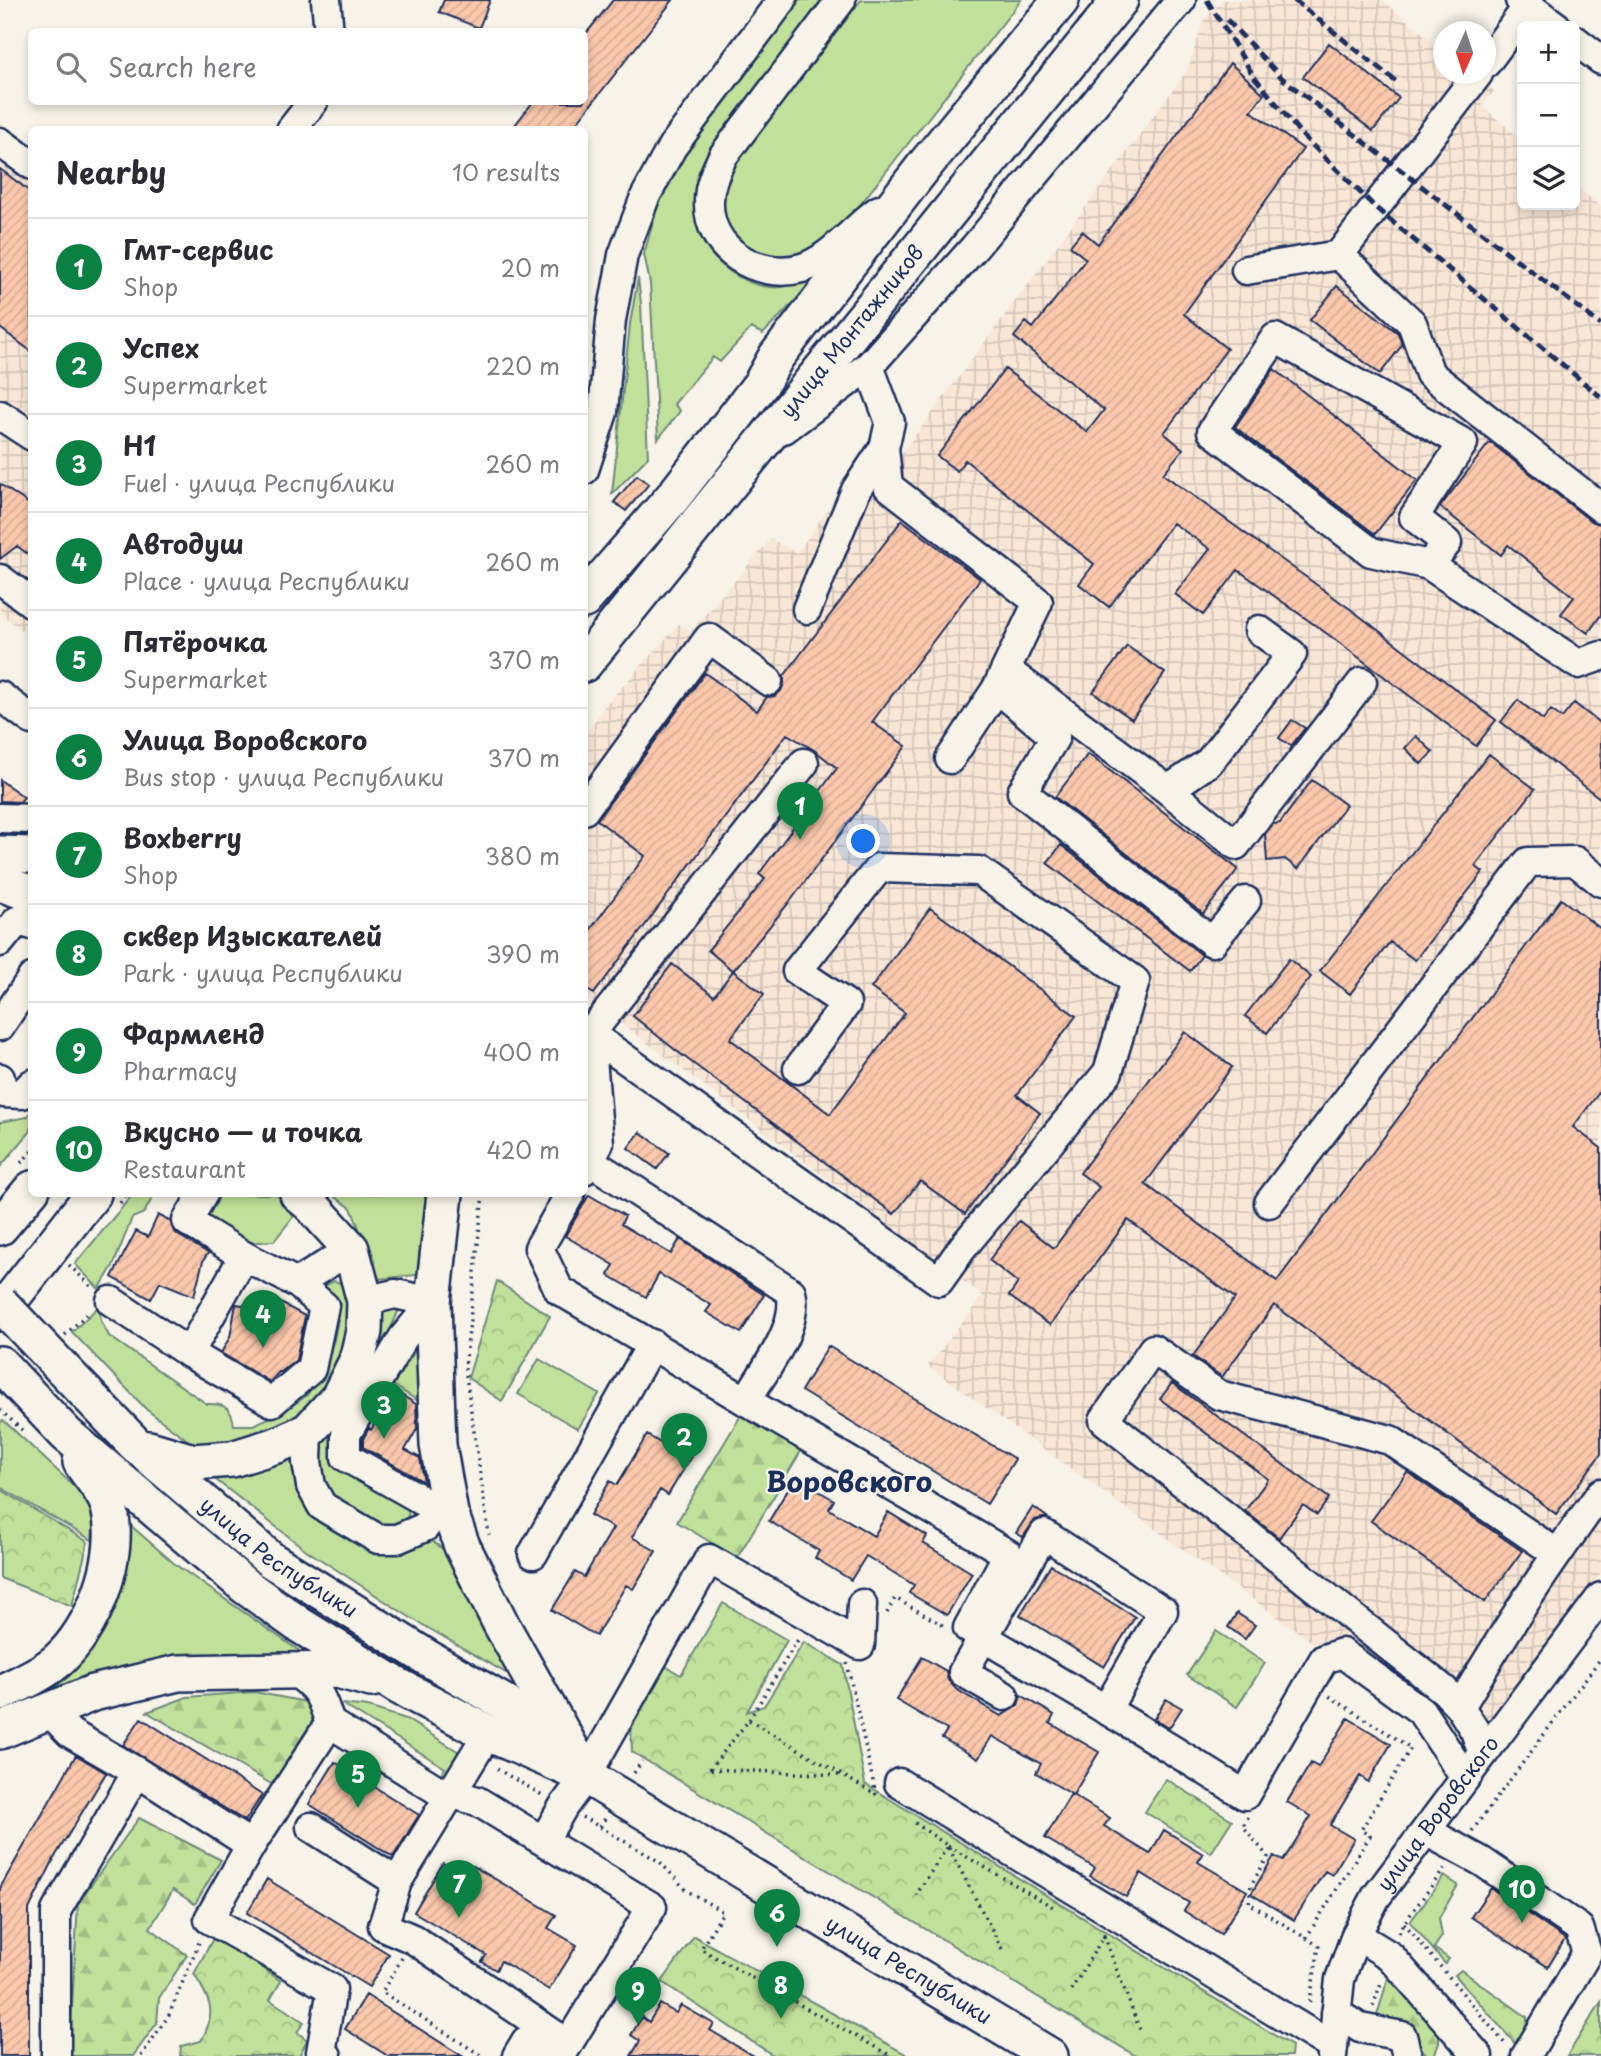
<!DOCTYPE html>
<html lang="en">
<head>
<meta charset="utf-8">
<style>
	body { margin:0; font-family:"Playpen Sans",sans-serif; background:#f7f7f7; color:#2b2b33 }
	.controls { position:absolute; right:21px; top:21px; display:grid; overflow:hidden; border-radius:10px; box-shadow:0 4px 10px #0003 }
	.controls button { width:63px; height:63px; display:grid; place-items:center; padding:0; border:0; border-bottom:2px solid #e1e1e2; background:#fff; color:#2b2b33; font:35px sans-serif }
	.compass { position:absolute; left:1433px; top:21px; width:63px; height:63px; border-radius:50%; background:#fff; box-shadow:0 4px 10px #0003; rotate:183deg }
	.you { position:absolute; left:864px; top:842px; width:24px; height:24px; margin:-18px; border:5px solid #fff; border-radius:50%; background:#1a73e8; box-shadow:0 0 0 10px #1a73e833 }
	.badge { display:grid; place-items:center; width:46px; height:46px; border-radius:50%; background:#0b8043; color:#fff; font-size:23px; font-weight:700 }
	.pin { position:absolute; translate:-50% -58px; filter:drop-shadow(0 2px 4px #0008) }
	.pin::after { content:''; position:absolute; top:37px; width:24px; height:21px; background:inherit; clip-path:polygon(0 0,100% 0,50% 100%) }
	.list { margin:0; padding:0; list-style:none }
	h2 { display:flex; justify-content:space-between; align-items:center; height:91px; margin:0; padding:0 28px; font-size:30px }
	h2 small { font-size:23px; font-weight:400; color:#7c7c81 }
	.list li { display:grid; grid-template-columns:46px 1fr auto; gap:21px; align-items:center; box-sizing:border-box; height:98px; padding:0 28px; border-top:2px solid #e1e1e2 }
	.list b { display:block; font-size:26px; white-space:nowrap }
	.list p { margin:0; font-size:23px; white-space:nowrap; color:#7c7c81 }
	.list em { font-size:23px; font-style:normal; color:#7c7c81 }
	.icon { flex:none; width:38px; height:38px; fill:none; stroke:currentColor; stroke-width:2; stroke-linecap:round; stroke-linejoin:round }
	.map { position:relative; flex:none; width:1601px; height:2056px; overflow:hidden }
	.search { position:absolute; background:#fff; box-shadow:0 4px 10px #0003; left:28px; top:28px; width:560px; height:77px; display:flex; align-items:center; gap:18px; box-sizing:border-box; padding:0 24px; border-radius:10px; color:#7c7c81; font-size:26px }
	.panel { position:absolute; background:#fff; box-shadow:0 4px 10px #0003; left:28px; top:126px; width:560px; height:1071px; border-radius:10px }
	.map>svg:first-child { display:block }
</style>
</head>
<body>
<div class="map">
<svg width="1601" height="2056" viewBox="0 0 1601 2056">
	<defs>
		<pattern id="industrial-grid" width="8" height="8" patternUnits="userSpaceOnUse" patternTransform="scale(1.75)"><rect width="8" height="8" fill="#f8e6d6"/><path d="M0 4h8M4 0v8" fill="none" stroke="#d4c6ba"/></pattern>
		<pattern id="forest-firs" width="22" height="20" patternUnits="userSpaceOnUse" patternTransform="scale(1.75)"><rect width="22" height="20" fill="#c1e099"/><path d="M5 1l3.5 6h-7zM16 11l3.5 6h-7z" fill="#a5c086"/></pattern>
		<pattern id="park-crowns" width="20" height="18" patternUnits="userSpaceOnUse" patternTransform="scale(1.75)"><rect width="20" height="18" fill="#c1e099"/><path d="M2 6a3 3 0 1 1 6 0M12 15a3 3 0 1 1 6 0" fill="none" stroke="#a5c086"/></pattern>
		<pattern id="building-hatch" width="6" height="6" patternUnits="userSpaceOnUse" patternTransform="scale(1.75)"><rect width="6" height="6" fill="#fbc8ab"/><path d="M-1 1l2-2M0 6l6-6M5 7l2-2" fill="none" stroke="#d7ac96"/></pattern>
	</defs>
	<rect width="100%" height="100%" fill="#f7f3e8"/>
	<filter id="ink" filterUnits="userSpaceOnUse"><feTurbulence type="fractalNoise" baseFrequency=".0143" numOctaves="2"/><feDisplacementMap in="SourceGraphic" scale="14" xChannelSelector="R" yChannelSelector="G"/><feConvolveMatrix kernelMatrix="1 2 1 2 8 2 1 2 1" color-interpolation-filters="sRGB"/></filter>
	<g filter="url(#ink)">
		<!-- industrial -->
		<path fill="url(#industrial-grid)" d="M1224,0H1382L1443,50L1444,74H1472L1494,91L1482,106L1522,140V205H1575V185L1601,207V1573L1468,1754L928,1366L983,1296L585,996L584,738L603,708L679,624L691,631L771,539L797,553L854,472L876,488L1187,71L1204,19Z
			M0,161L31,185V638L0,613Z"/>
		<!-- grass -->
		<path fill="#c1e099" stroke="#6e887c" stroke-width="2" d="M796,0H828L697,185C696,201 694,218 700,233C710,261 740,284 769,287C785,289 802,283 817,278L763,334L751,328L720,362L713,357L674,404L680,411L658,439L650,283L644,254L660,198L715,105Z
			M861,0H1021L837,234L807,255L774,261L746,250L726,225L722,198L736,164Z
			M638,278L641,303L648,457L612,494L630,324Z
			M31,1112V1131L0,1167V1122L27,1117Z
			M133,1194H153L154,1195L144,1213L132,1218L113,1266L99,1289L75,1264Z
			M221,1194H276L297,1212L274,1241L245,1243L203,1221L212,1200Z
			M331,1194H433L424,1274L379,1279L351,1208Z
			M334,1281L344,1284L353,1316L330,1391L282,1431L201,1450L147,1410L72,1332L99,1306L101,1321L109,1336L207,1404C224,1403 232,1408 234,1425H253L285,1411L307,1395L321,1372L334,1340L338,1320L324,1294L326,1285Z
			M395,1306L398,1312L368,1380L333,1438L410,1506L406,1523L386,1531L336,1501L315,1462V1448L380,1308Z
			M424,1337L426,1406L393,1385Z
			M539,1359L599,1394L578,1429L518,1394Z
			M3,1420L90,1501L94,1517L92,1540L0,1487V1423Z
			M298,1450L358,1535L427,1537L452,1556L511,1676L411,1618L306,1550L212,1477Z
			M129,1524L176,1565L308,1657L0,1716V1703L30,1688Z
			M342,1704L368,1707L406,1719L467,1757L452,1779L436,1782L445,1768Z
			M1444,1876L1458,1885L1439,1918L1442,1936L1434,1948L1449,1959L1445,1964L1410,1922Z"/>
		<!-- forest -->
		<path fill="url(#forest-firs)" stroke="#6e887c" stroke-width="2" d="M741,1415L801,1451L737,1558L677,1522Z
			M254,1692L322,1705L273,1785L147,1712L187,1697Z
			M139,1818L221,1860L195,1904L173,1890L150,1928L187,1955L159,1998L157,2023L133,2056H69L78,1903Z
			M1461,1970L1527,2017V2032L1517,2046L1455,1975Z
			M1390,1971L1439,2029V2043L1434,2056H1428L1407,2033L1376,2019Z"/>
		<!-- park -->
		<path fill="url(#park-crowns)" stroke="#6e887c" stroke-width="2" d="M497,1281L550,1316L502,1401L468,1378Z
			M0,1489L88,1542L72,1606L0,1578Z
			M723,1603L787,1640L747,1712L764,1706L804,1642L843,1665L865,1784L1292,2046L1291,2056H1136L632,1752L631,1725L665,1666L681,1675Z
			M1216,1631L1265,1663L1237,1707L1187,1675Z
			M1166,1779L1232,1820L1211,1853L1145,1812Z
			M215,1935L281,1981L270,2000L304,2022L297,2032L307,2040L299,2056H180L181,2046L201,2041C217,2013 211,2001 194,1974Z
			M694,1936L909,2056H774L662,1982Z
			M1601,2002V2056H1567Z"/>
		<!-- building -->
		<path fill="url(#building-hatch)" stroke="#1b2f5e" stroke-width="2" d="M444,0H490L479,28L439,12Z
			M613,0H673L571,130H511L533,102H584V36Z
			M1329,43L1399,98L1373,131L1303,77Z
			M1230,63L1264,94L1251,111L1303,149L1184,314L1227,349L1164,433L1183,449L1163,474L1353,611L1496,720L1476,746L1333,638L1238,570L1203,615L1175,594L1210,549L1173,523L1109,607L1079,584L1094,564L965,460L957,471L937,456L1005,369L1087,432L1104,410L1014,337L1026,322L1033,328L1086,259L1070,246L1082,231L1098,244Z
			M0,169L32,193V352L0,328Z
			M1337,286L1398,333L1402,345L1380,374L1310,320Z
			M1274,369L1417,480L1375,534L1235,427Z
			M1490,442L1591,521L1601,524V615L1588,633L1561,614L1574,597L1508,545L1501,555L1440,507Z
			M637,475L649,484L626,511L614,502Z
			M0,484L32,506V557L17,546L0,559Z
			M902,520L980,579L872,722L906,746L792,899L733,971L708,950L765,879L759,874L837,768L814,750L787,734L594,994L584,988V938L645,856L597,820L705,673L757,711L767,697L775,696L781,691L784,683V676Z
			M1127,646L1165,673L1132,719L1093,692Z
			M1518,700L1543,720L1551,710L1562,718L1574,703L1601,724V799L1501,722Z
			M1292,720L1305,728L1291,746L1279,738Z
			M1416,736L1433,752L1421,764L1405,748Z
			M1088,754L1238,869L1203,914L1055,797Z
			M1489,754L1535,789L1475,866L1483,872L1415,960L1390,942L1350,994L1320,971Z
			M0,780L24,797L20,802L0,801Z
			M1312,780L1346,805L1298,869L1285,859L1267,861L1265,834L1273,824L1280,823Z
			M1061,845L1202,955L1190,971L1047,863Z
			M1561,899L1601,929V1090L1573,1127L1601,1148V1454L1556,1514L1274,1305L1222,1377L1193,1356L1235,1298L1128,1220L1050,1325L1009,1296L1018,1283L989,1260L1019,1221L1054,1248L1099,1187L1080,1173L1185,1032L1232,1067L1145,1184L1277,1281Z
			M930,908L1076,1016L1017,1095L1040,1113L965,1214L920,1181L894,1214L674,1049L633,1016L672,964L714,996L733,971L764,994L730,1039L830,1114L905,1013L871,988Z
			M1289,959L1311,977L1267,1033L1245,1016Z
			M640,1132L669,1153L657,1169L628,1148Z
			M589,1195L625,1216L621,1224L671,1254L680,1239L764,1295L741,1333L706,1312L711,1305L659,1274L646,1297L608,1275L614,1265L565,1236Z
			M158,1215L170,1221L173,1230L178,1235L208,1253L203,1261L194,1296L160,1282L151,1299L112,1277L136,1231L148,1237Z
			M275,1300L305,1316L296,1360L281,1372H279L270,1382L221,1353L230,1337L236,1304L267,1309Z
			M828,1346L1015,1459L987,1504L801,1391Z
			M1172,1383L1329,1498L1317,1515L1303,1505L1279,1538L1245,1511L1268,1479L1160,1399Z
			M395,1391L416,1404L417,1429L405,1450L420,1458L424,1482L363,1447V1439L369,1428L371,1430Z
			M647,1435L666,1446L668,1443L691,1457L668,1495L660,1490L632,1537L656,1551L633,1589L626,1585L596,1636L552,1610L575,1572L584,1577L613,1528L590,1515L610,1481L617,1485Z
			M1407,1472L1522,1551L1485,1602L1371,1521Z
			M795,1477L834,1500L829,1509L874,1536L888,1512L927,1536L923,1543L972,1573L947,1615L909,1593L914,1585L866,1556L851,1580L815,1558L819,1551L769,1521Z
			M1033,1507L1047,1517L1035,1520L1023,1537L1016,1533Z
			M1051,1565L1135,1617L1104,1667L1020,1615Z
			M1237,1613L1255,1625L1245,1639L1228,1627Z
			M922,1657L946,1671L948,1680L956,1689L1001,1716L1018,1705L1021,1695L1054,1715L1050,1723L1099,1752L1073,1795L1036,1773L1041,1764L992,1736L978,1759L942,1738L947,1730L896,1700Z
			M1166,1699L1182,1708L1169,1728L1154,1719Z
			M141,1718L262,1795L245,1821L123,1745Z
			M1348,1718L1391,1744L1368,1782L1360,1776L1330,1825L1354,1839L1332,1875L1325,1871L1294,1920L1251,1894L1274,1856L1283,1861L1311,1816L1287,1802L1311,1763L1318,1767Z
			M76,1755L106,1773L56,1855L29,1909V2056H0V1888Z
			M335,1762L419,1815L393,1857L309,1804Z
			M1071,1794L1110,1818L1104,1826L1150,1854L1164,1830L1203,1854L1198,1862L1247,1891L1221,1934L1184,1911L1189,1903L1141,1873L1126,1897L1090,1876L1095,1868L1045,1838Z
			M443,1863L467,1877L473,1866L556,1915L548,1928L577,1945L549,1990L501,1961L496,1970L482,1962L486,1955L414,1912Z
			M267,1879L389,1954L369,1987L247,1913Z
			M1491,1888L1565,1939L1548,1967L1471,1917Z
			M366,1995L462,2056H388L345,2029Z
			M660,2004L676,2013L681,2005L714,2024L710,2030L753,2056H631L640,2041L631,2035L642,2017L649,2022Z"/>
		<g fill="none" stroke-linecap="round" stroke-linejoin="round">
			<!-- minor casing -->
			<g stroke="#1b2f5e" stroke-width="33">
				<g id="minor">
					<path d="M326,0L329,32"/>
					<path d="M841,0L723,156C716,171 709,184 709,201C707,250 758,280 802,268C830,260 855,227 879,210"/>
					<path d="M1520,0L1556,26"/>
					<path d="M1575,40L1601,60"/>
					<path d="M1486,63L1528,6"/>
					<path d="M291,130L313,102"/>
					<path d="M0,142L32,165"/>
					<path d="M1339,255L1478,74"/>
					<path d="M1246,270L1339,255L1412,323L1430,374L1601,508"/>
					<path d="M869,366L890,422L884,448L888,486L1038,602L997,688L950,759"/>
					<path d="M0,415L32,436"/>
					<path d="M784,429L869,366L974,248L1181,0"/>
					<path d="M584,470L603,412L611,320L623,255L645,197L672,147L782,0"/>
					<path d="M1429,565L1447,543L1414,517L1463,443L1275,338L1212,431L1371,552L1429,565L1578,664L1601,656"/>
					<path d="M0,579L32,603"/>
					<path d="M807,609L856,490L884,448"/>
					<path d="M1006,670L1168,790L1236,845L1362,682"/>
					<path d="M997,688L1055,737L1022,792L1212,942L1246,901"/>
					<path d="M0,696L32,720"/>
					<path d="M1168,790L1209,762L1292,654L1259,630"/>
					<path d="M584,810L709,638L768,681"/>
					<path d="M0,818L32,819"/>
					<path d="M0,942L17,921L32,925"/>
					<path d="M0,1026L32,978"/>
					<path d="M584,1030L590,1034L804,763"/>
					<path d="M0,1078L3,1093L22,1094L32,1084"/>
					<path d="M590,1161L791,1292C800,1327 763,1371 746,1401L1008,1554L968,1628L1137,1728L1245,1795L1324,1659L1342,1653L1421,1711L1465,1778"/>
					<path d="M584,1170L599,1143L590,1034L939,1281L963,1247L1108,1072L1135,981L979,871L879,868L797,971L846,1004L798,1069"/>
					<path d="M203,1194L187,1221L244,1256L297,1283L351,1249"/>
					<path d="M570,1194L539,1248L559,1290L746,1401"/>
					<path d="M1269,1203L1528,862L1575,861L1601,882"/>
					<path d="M244,1256L189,1353L272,1402L311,1369L324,1306L297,1283"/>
					<path d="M111,1301L189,1353"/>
					<path d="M365,1301L395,1294L433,1302L403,1338L346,1434V1457L415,1496L437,1511L450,1513"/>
					<path d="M308,1431L307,1462L311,1486L322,1506L378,1539H397L425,1527L437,1511"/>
					<path d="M533,1554L652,1344"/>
					<path d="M292,1670C318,1688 320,1693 330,1723"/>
					<path d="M1004,1696L963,1672L1044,1534L1163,1611L1106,1710"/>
					<path d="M1460,1707L1444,1690L1104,1420L1153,1349L1219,1395L1390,1440L1556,1553"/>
					<path d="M48,1710L70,1733L137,1772L251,1845L209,1919L332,1989L321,2052L327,2056"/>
					<path d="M488,1733L397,1882L383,1926L413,1939L568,2044L561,2056"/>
					<path d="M1483,1754L1475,1731L1460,1707C1503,1633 1550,1562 1601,1493"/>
					<path d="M899,1783L1333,2047"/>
					<path d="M311,1827L397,1882"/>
					<path d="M1426,1831L1481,1861L1579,1928L1587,1953L1526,2056"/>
					<path d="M544,1840L563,1807L586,1776L709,1559L860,1645L862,1604"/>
					<path d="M251,1845L330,1723L436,1789L477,1801L652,1907L568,2044"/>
					<path d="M1356,1935L1390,1956L1478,2056"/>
					<path d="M1336,2013L1360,2028L1402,2036L1407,2056"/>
					<path d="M56,2056V1911L137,1772"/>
					<path d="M517,2056L526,2041L551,2056"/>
					<path id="s1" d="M1332,2056L1340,1979L1356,1935L1376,1897L1601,1597"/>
				</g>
			</g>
			<!-- major casing -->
			<g stroke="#1b2f5e" stroke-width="40">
				<g id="major">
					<path d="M584,600L673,497L761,384L776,357L925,165L1061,0"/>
					<path id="s2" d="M584,664L1120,0"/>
					<path d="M0,854L32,855"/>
					<path d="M0,883L32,894"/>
					<path d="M445,1194L433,1302L438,1445L450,1513L462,1546L501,1624L574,1754"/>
					<path d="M0,1227L32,1189"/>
					<path d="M0,1313L93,1194"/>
					<path id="s3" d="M0,1364L66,1434L245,1586L298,1624L398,1686L488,1733L586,1776L1050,2056"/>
					<path id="s4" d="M62,1368L135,1444L271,1560L426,1657L505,1703L563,1755"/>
					<path d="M149,1449L193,1462L232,1459L277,1445L308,1431L339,1397L357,1361L364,1331L365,1301L351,1249L310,1204L298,1194"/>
					<path d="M0,1693C19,1684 40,1675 56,1662C94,1630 122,1555 109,1507C105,1491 89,1476 81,1462"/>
					<path d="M0,1731L93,1693L178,1673L337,1670L371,1679"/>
				</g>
			</g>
			<!-- path -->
			<path stroke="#1b2f5e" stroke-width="3.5" stroke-dasharray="2 5" stroke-linecap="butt" d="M21,1163L32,1151
				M483,1194L465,1369L489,1535
				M120,1203L127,1194
				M69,1265L94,1289
				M65,1335L90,1311
				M0,1410L22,1430
				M887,1613L895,1598L946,1627
				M847,1663L876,1795L880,1798
				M749,1720L876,1795
				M497,1769L542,1795
				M710,1769L749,1720L799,1638
				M711,1769L839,1775
				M634,1773L642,1761
				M582,1817L600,1827L606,1817
				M1248,1817L1243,1826L1268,1857L1251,1885L1249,1903L1319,1946L1309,2006
				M915,1823L948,1846L916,1895
				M600,1827L660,1862L686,1890L723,1912L701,1949L891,2056
				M1472,1831L1601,1658
				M948,1846L1055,1908
				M949,1848L1002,1949
				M1404,1923L1506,2045
				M1399,1933L1404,1923L1445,1868
				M1104,1936L1141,2033
				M1306,1938L1370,1836L1361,1830L1411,1748L1329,1696
				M402,1958L382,1992L482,2056
				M1071,1990L1104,1936L1101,1935
				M1373,2006L1382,1980
				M141,2056L169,2015L200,1940"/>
			<!-- minor -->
			<use href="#minor" stroke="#f7f3e8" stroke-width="28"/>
			<!-- major -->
			<use href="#major" stroke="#f7f3e8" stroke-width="35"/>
			<!-- rail -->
			<path stroke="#1b2f5e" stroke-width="5" stroke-dasharray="10 5" stroke-linecap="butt" d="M1207,0L1253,75L1301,134L1376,208L1601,397
				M1294,0L1399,84
				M1227,20L1283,79L1601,325"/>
			<!-- major-bridge casing -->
			<g stroke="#1b2f5e" stroke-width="40" stroke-linecap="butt">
				<path id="major-bridge" d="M0,1303L62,1368"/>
			</g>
			<!-- major-bridge -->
			<use href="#major-bridge" stroke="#f7f3e8" stroke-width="35"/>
		</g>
	</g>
	<g text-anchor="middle" stroke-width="5" stroke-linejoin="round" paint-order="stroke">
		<!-- street labels -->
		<g font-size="21" fill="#1b2f5e" stroke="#f7f3e8">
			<text dy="7" stroke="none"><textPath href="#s2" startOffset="427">улица Монтажников</textPath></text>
			<text dy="7" stroke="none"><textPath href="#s4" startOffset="289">улица Республики</textPath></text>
			<text dy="7" stroke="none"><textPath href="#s1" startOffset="271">улица Воровского</textPath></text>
			<text dy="7" stroke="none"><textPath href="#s3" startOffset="1099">улица Республики</textPath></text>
		</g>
		<!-- district labels -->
		<g font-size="28" font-weight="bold" fill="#1b2f5e" stroke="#f7f3e8">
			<text x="849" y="1492">Воровского</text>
		</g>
	</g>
</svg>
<div class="controls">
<button>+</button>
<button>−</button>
<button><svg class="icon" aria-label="layers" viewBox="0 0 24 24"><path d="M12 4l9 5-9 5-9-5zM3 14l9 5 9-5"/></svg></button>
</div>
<svg class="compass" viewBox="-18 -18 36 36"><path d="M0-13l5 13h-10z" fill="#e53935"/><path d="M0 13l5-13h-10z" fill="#7c7c81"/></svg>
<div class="you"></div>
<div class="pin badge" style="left:800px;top:840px">1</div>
<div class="pin badge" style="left:684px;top:1471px">2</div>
<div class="pin badge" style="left:384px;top:1439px">3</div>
<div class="pin badge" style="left:263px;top:1348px">4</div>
<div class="pin badge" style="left:358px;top:1808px">5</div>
<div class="pin badge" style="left:777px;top:1947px">6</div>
<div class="pin badge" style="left:459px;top:1918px">7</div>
<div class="pin badge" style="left:781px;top:2019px">8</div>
<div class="pin badge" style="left:638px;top:2025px">9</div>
<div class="pin badge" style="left:1522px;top:1923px">10</div>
<div class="search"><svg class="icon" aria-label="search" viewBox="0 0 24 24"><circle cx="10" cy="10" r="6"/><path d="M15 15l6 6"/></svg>Search here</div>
<section class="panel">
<h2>Nearby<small>10 results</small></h2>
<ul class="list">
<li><span class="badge">1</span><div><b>Гмт-сервис</b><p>Shop</p></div><em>20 m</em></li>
<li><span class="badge">2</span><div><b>Успех</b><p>Supermarket</p></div><em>220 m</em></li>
<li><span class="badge">3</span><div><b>Н1</b><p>Fuel · улица Республики</p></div><em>260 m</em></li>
<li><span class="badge">4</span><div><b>Автодуш</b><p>Place · улица Республики</p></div><em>260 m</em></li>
<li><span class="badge">5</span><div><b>Пятёрочка</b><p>Supermarket</p></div><em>370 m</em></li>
<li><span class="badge">6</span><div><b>Улица Воровского</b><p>Bus stop · улица Республики</p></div><em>370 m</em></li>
<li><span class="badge">7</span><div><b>Boxberry</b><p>Shop</p></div><em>380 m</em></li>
<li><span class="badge">8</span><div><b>сквер Изыскателей</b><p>Park · улица Республики</p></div><em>390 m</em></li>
<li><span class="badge">9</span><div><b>Фармленд</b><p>Pharmacy</p></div><em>400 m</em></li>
<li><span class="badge">10</span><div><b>Вкусно — и точка</b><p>Restaurant</p></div><em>420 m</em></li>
</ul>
</section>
</div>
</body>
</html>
